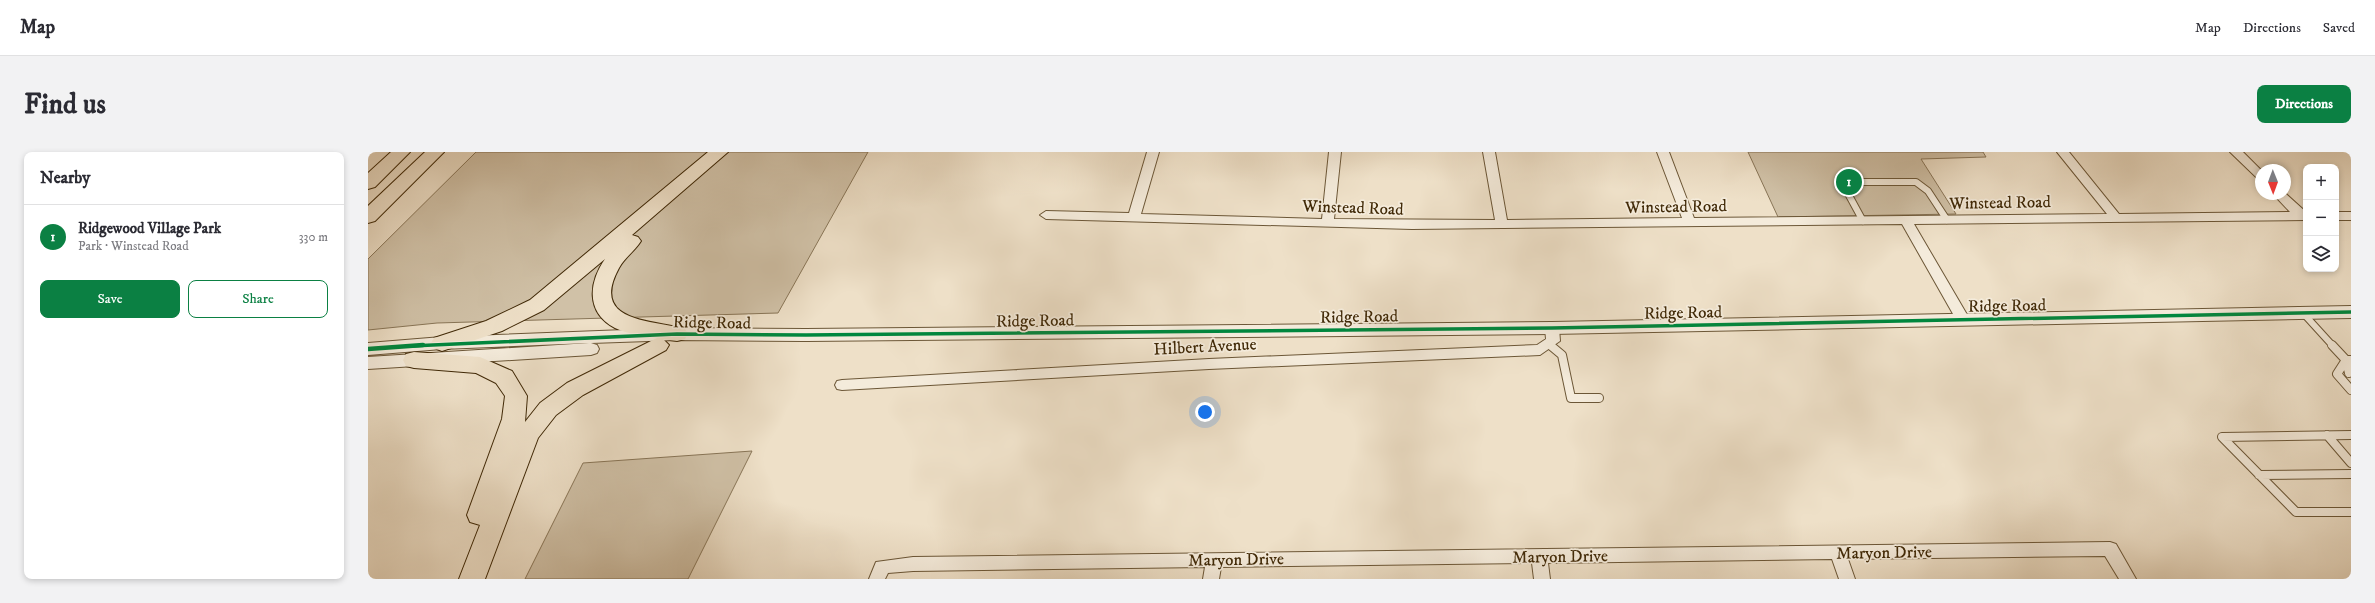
<!DOCTYPE html>
<html lang="en">
<head>
<meta charset="utf-8">
<style>
	body { margin:0; font-family:"IM FELL DW Pica",serif; background:#f2f2f3; color:#2b2b33 }
	.controls { position:absolute; right:12px; top:12px; display:grid; overflow:hidden; border-radius:8px; box-shadow:0 2px 6px #0003 }
	.controls button { width:36px; height:36px; display:grid; place-items:center; padding:0; border:0; border-bottom:1px solid #e1e1e2; background:#fff; color:#2b2b33; font:20px sans-serif }
	.compass { position:absolute; left:1887px; top:12px; width:36px; height:36px; border-radius:50%; background:#fff; box-shadow:0 2px 6px #0003; rotate:179deg }
	.you { position:absolute; left:837px; top:260px; width:14px; height:14px; margin:-10px; border:3px solid #fff; border-radius:50%; background:#1a73e8; box-shadow:0 0 0 6px #1a73e833 }
	.badge { display:grid; place-items:center; width:26px; height:26px; border-radius:50%; background:#0b8043; color:#fff; font-size:13px; font-weight:700 }
	.pin { position:absolute; translate:-50% -50%; border:2px solid #fff; box-shadow:0 1px 4px #0006 }
	.list { margin:0; padding:0; list-style:none }
	h2 { display:flex; justify-content:space-between; align-items:center; height:52px; margin:0; padding:0 16px; font-size:17px }
	h2 small { font-size:13px; font-weight:400; color:#7c7c81 }
	.list li { display:grid; grid-template-columns:26px 1fr auto; gap:12px; align-items:center; box-sizing:border-box; height:64px; padding:0 16px; border-top:1px solid #e1e1e2 }
	.list b { display:block; font-size:15px; white-space:nowrap }
	.list p { margin:0; font-size:13px; white-space:nowrap; color:#7c7c81 }
	.list em { font-size:13px; font-style:normal; color:#7c7c81 }
	.actions { display:flex; gap:8px; padding:12px 16px }
	.actions a { flex:1; padding:9px 0; border:1px solid #0b8043; border-radius:8px; text-align:center; font-size:14px; color:#0b8043 }
	.actions .main { background:#0b8043; color:#fff }
	.icon { flex:none; width:22px; height:22px; fill:none; stroke:currentColor; stroke-width:2; stroke-linecap:round; stroke-linejoin:round }
	.map { position:relative; flex:none; width:1983px; height:427px; overflow:hidden; border-radius:8px }
	header { display:flex; align-items:center; gap:24px; box-sizing:border-box; height:56px; padding:0 20px; background:#fff; border-bottom:1px solid #e1e1e2 }
	header strong { font-size:19px }
	nav { display:flex; gap:22px; margin-inline-start:auto; font-size:14px }
	.intro { display:flex; align-items:center; justify-content:space-between; box-sizing:border-box; height:96px; padding:0 24px }
	h1 { margin:0; font-size:28px }
	.button { padding:10px 18px; border-radius:8px; background:#0b8043; color:#fff; font-size:14px; font-weight:700 }
	main { display:flex; gap:24px; padding:0 24px }
	aside { flex:1; background:#fff; border-radius:8px; box-shadow:0 2px 6px #0003 }
	.map>svg:first-child { display:block }
</style>
</head>
<body>
<header>
<strong>Map</strong>
<nav><a>Map</a><a>Directions</a><a>Saved</a></nav>
</header>
<div class="intro"><h1>Find us</h1><a class="button">Directions</a></div>
<main>
<aside>
<h2>Nearby<small></small></h2>
<ul class="list">
<li><span class="badge">1</span><div><b>Ridgewood Village Park</b><p>Park · Winstead Road</p></div><em>330 m</em></li>
</ul>
<div class="actions"><a class="main">Save</a><a>Share</a></div>
</aside>
<div class="map">
<svg width="1983" height="427" viewBox="0 0 1983 427">
	<rect width="100%" height="100%" fill="#eee0c8"/>
	<filter id="stains"><feTurbulence type="fractalNoise" baseFrequency=".005" numOctaves="4"/><feColorMatrix values="0 0 0 0 .2 0 0 0 0 .09 0 0 0 0 .02 0 0 0 .5 -.17"/></filter>
	<radialGradient id="worn" r=".72"><stop offset=".6" stop-color="#630" stop-opacity="0"/><stop offset="1" stop-color="#630" stop-opacity=".3"/></radialGradient>
	<!-- green -->
	<path fill="#d0c1a7" stroke="#887557" d="M108,0H500L410,161L69,171L0,178V107Z
		M1380,0H1615L1618,5L1553,7L1588,62L1410,65Z
		M384,299L320,427H157L215,311Z"/>
	<g fill="none" stroke-linecap="round" stroke-linejoin="round">
		<!-- service-far1 casing -->
		<g stroke="#6c5737" stroke-width="8">
			<path id="service-far1" d="M1495,69L1477,36V32L1482,30H1548L1560,39L1579,68
				M1935,161L1965,194
				M1181,192L1183,194"/>
		</g>
		<!-- service casing -->
		<g stroke="#6c5737" stroke-width="10">
			<path id="service" d="M1182,193L1194,203L1203,246H1231
				M1964,193L1978,208H1983
				M1978,208L1969,222L1983,238
				M1978,208L1981,221
				M1959,283L1983,311
				M1983,283L1854,285L1928,360H1983
				M1891,323L1983,322"/>
		</g>
		<!-- minor casing -->
		<g stroke="#6c5737" stroke-width="2">
			<path id="minor" d="M779,0H791L773,62L954,67L961,0H973L966,67L1127,68L1115,0H1127L1139,68L1314,66L1289,0H1301L1326,66L1739,62L1689,0H1701L1751,62L1922,60L1905,42L1917,41L1938,60V68L1546,72L1601,166L1594,171L1589,169L1534,72L1044,77L678,67L672,63L678,59L761,61Z
				M1862,0H1875L1893,18V27L1889,26Z
				M1968,60H1983V68H1968Z
				M1184,171L1191,176L1192,189L1172,203L841,217L474,238L469,237L467,233L469,229L474,228L841,207L1169,193L1178,187L1177,176Z
				M1742,390L1748,392L1768,427H1751L1737,404L1480,407L1487,427H1471L1464,407L1180,411L1182,427H1166L1164,411L853,415L851,427H835L837,415L545,419L520,421L517,427H501L508,410L545,405Z"/>
		</g>
		<!-- tertiary casing -->
		<g stroke="#6c5737" stroke-width="2">
			<path id="tertiary" d="M1983,154V166L1184,182L438,189L309,188L223,191L229,193L231,197L229,201L223,203L0,217V205L221,191L74,197L0,203V191L74,185L309,176L438,177L1184,170Z"/>
		</g>
		<!-- motorway casing -->
		<g stroke="#402907" stroke-width="2">
			<path id="motorway" d="M23,0H42L7,35L0,37V21Z
				M57,0H76L7,69L0,71V54Z
				M340,0H360L264,83L270,85L273,89C267,99 257,105 251,116C223,167 276,168 309,175L317,177L320,182L317,187L309,189L295,187L301,193L298,198L215,243L188,263L170,286L117,427H91L112,373L102,370L99,363L134,267L137,244L128,231L108,221L46,216L38,214L35,208L38,202L46,200L112,205L144,219L159,244L157,270L172,251L199,231L289,186C275,184 259,182 247,176C217,160 221,130 237,107L176,158L134,179L74,199L66,196L63,191L66,186L118,169L162,148Z"/>
		</g>
		<!-- service-far1 -->
		<use href="#service-far1" stroke="#f4ebdb" stroke-width="6"/>
		<!-- service -->
		<use href="#service" stroke="#f4ebdb" stroke-width="8"/>
		<!-- minor -->
		<use href="#minor" fill="#f4ebdb" fill-rule="evenodd"/>
		<!-- tertiary -->
		<use href="#tertiary" fill="#f4ebdb" fill-rule="evenodd"/>
		<!-- motorway -->
		<use href="#motorway" fill="#eee0c8" fill-rule="evenodd"/>
		<!-- cycleway-far1 casing -->
		<g stroke="#f4ebdb" stroke-width="5.5">
			<path id="cycleway-far1" d="M43,194L309,182L438,183L1184,176L1983,160"/>
		</g>
		<!-- cycleway casing -->
		<g stroke="#f4ebdb" stroke-width="7">
			<path id="cycleway" d="M0,197L55,193"/>
		</g>
		<!-- cycleway-far1 -->
		<use href="#cycleway-far1" stroke="#00873e" stroke-width="3.5"/>
		<!-- cycleway -->
		<use href="#cycleway" stroke="#00873e" stroke-width="4.5"/>
	</g>
	<g text-anchor="middle" stroke-width="3.5" stroke-linejoin="round" paint-order="stroke">
		<!-- street labels -->
		<g font-size="17" fill="#402907" stroke="#f4ebdb">
			<text transform="translate(1632 50) rotate(-1)" y="6">Winstead Road</text>
			<text transform="translate(1308 54) rotate(-1)" y="6">Winstead Road</text>
			<text transform="translate(985 55) rotate(2)" y="6">Winstead Road</text>
			<text transform="translate(1639 153) rotate(-1)" y="6">Ridge Road</text>
			<text transform="translate(1315 160) rotate(-1)" y="6">Ridge Road</text>
			<text transform="translate(991 164) rotate(-1)" y="6">Ridge Road</text>
			<text transform="translate(667 168) rotate(-1)" y="6">Ridge Road</text>
			<text transform="translate(344 170) rotate(1)" y="6">Ridge Road</text>
			<text transform="translate(837 194) rotate(-3)" y="6">Hilbert Avenue</text>
			<text transform="translate(1516 400) rotate(-1)" y="6">Maryon Drive</text>
			<text transform="translate(1192 404) rotate(-1)" y="6">Maryon Drive</text>
			<text transform="translate(868 407) rotate(-1)" y="6">Maryon Drive</text>
		</g>
	</g>
	<rect width="100%" height="100%" filter="url(#stains)"/>
	<rect width="100%" height="100%" fill="url(#worn)"/>
</svg>
<div class="controls">
<button>+</button>
<button>−</button>
<button><svg class="icon" aria-label="layers" viewBox="0 0 24 24"><path d="M12 4l9 5-9 5-9-5zM3 14l9 5 9-5"/></svg></button>
</div>
<svg class="compass" viewBox="-18 -18 36 36"><path d="M0-13l5 13h-10z" fill="#e53935"/><path d="M0 13l5-13h-10z" fill="#7c7c81"/></svg>
<div class="you"></div>
<div class="pin badge" style="left:1481px;top:30px">1</div>
</div>
</main>
</body>
</html>
